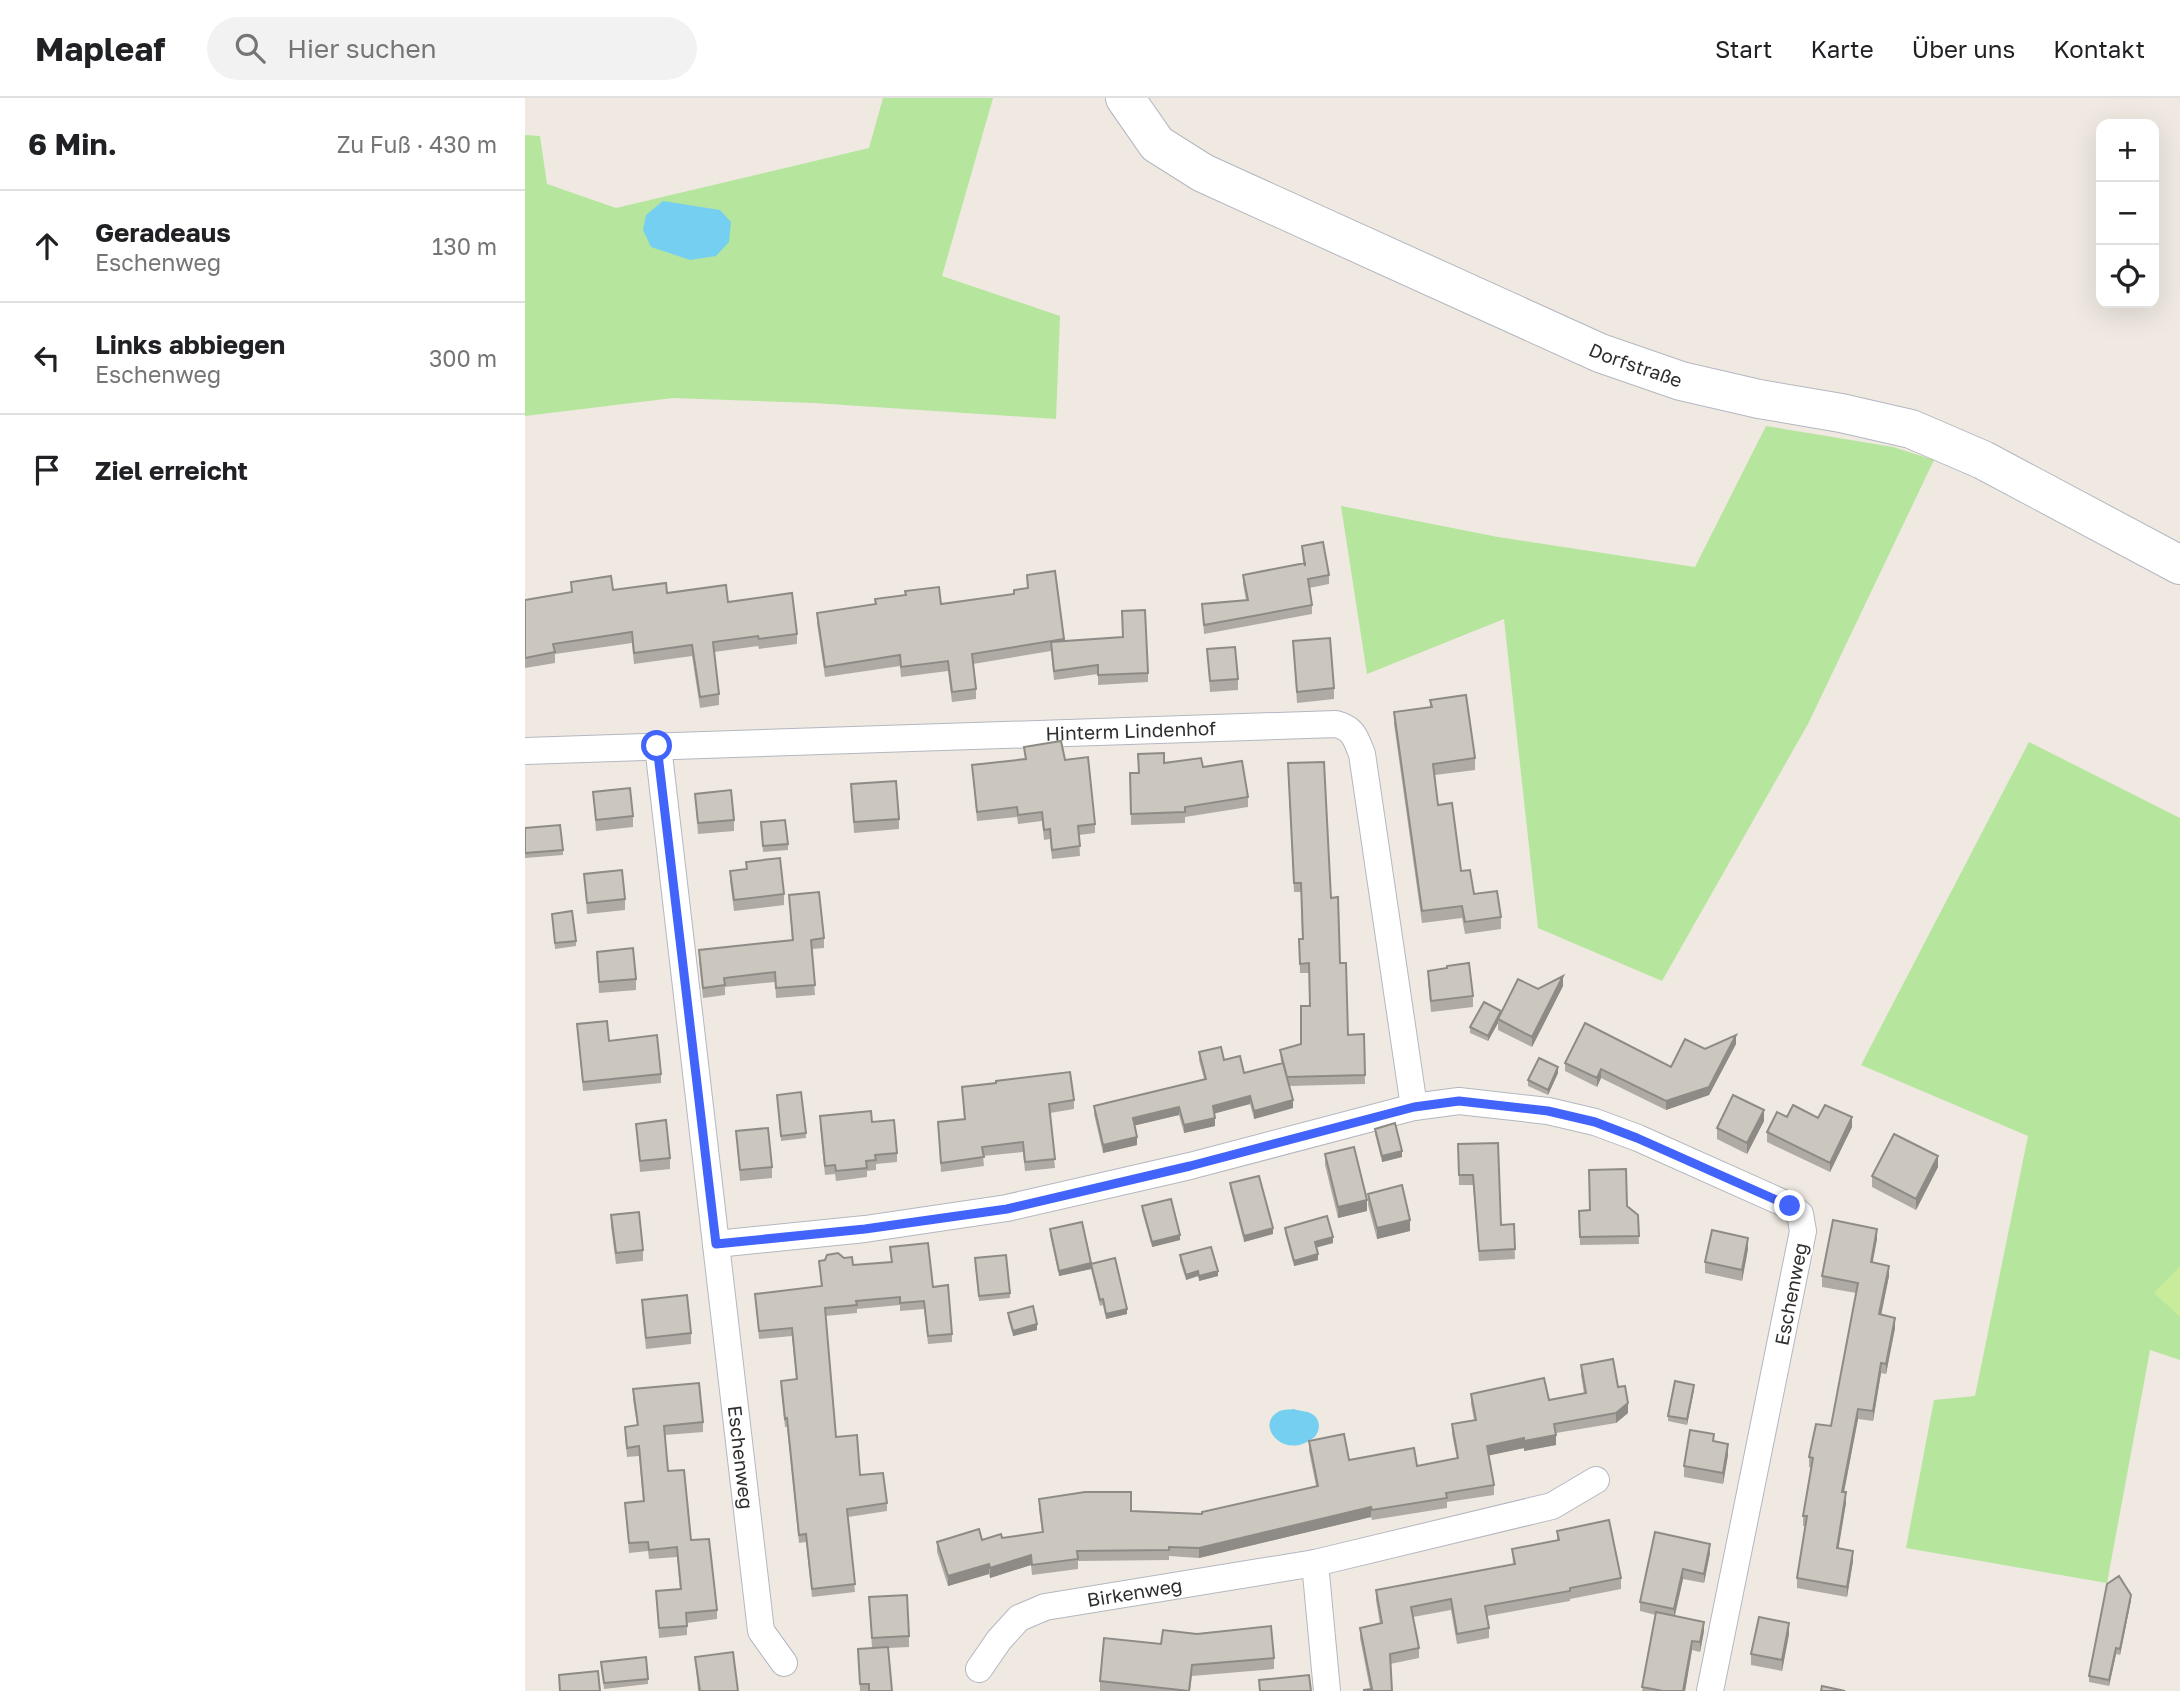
<!DOCTYPE html>
<html lang="de">
<head>
<meta charset="utf-8">
<style>
	body { margin:0; font-family:"Golos Text",sans-serif; background:#f2f2f2; color:#202124 }
	.controls { position:absolute; right:21px; top:21px; display:grid; overflow:hidden; border-radius:14px; box-shadow:0 7px 28px #0002 }
	.controls button { width:63px; height:63px; display:grid; place-items:center; padding:0; border:0; border-bottom:2px solid #e0e0e0; background:#fff; color:#202124; font:35px sans-serif }
	.stop { position:absolute; width:21px; height:21px; margin:-16px; border:5px solid #4264fb; border-radius:50%; background:#fff }
	.stop.end { background:#4264fb; border-color:#fff; box-shadow:0 2px 7px #0008 }
	.list { margin:0; padding:0; list-style:none }
	h2 { display:flex; justify-content:space-between; align-items:center; height:91px; margin:0; padding:0 28px; font-size:30px }
	h2 small { font-size:23px; font-weight:400; color:#757577 }
	.list li { display:grid; grid-template-columns:46px 1fr auto; gap:21px; align-items:center; box-sizing:border-box; height:112px; padding:0 28px; border-top:2px solid #e0e0e0 }
	.list b { display:block; font-size:26px; white-space:nowrap }
	.list p { margin:0; font-size:23px; white-space:nowrap; color:#757577 }
	.list em { font-size:23px; font-style:normal; color:#757577 }
	.icon { flex:none; width:38px; height:38px; fill:none; stroke:currentColor; stroke-width:2; stroke-linecap:round; stroke-linejoin:round }
	.map { position:relative; flex:none; width:1655px; height:1593px; overflow:hidden }
	header { display:flex; align-items:center; gap:42px; box-sizing:border-box; height:98px; padding:0 35px; background:#fff; border-bottom:2px solid #e0e0e0 }
	header strong { font-size:33px }
	nav { display:flex; gap:38px; margin-inline-start:auto; font-size:24px }
	.search { width:490px; height:63px; background:#f2f2f2; display:flex; align-items:center; gap:18px; box-sizing:border-box; padding:0 24px; border-radius:38px; color:#757577; font-size:26px }
	main { display:flex }
	aside { flex:1; background:#fff }
	.map>svg:first-child { display:block }
</style>
</head>
<body>
<header>
<strong>Mapleaf</strong>
<div class="search"><svg class="icon" aria-label="search" viewBox="0 0 24 24"><circle cx="10" cy="10" r="6"/><path d="M15 15l6 6"/></svg>Hier suchen</div>
<nav><a>Start</a><a>Karte</a><a>Über uns</a><a>Kontakt</a></nav>
</header>
<main>
<aside>
<h2>6 Min.<small>Zu Fuß · 430 m</small></h2>
<ul class="list">
<li><svg class="icon" aria-label="ahead" viewBox="0 0 24 24"><path d="M12 20V5M6 11l6-6 6 6"/></svg><div><b>Geradeaus</b><p>Eschenweg</p></div><em>130 m</em></li>
<li><svg class="icon" aria-label="left" viewBox="0 0 24 24"><path d="M17 20v-9H6M10 6l-5 5 5 5"/></svg><div><b>Links abbiegen</b><p>Eschenweg</p></div><em>300 m</em></li>
<li><svg class="icon" aria-label="arrive" viewBox="0 0 24 24"><path d="M6 21V4h12l-3 4 3 4H6"/></svg><div><b>Ziel erreicht</b></div></li>
</ul>
</aside>
<div class="map">
<svg width="1655" height="1593" viewBox="0 0 1655 1593">
	<rect width="100%" height="100%" fill="#efe9e1"/>
	<!-- green -->
	<path fill="#b6e59e" d="M358,0H468L417,178L535,218L531,321L289,305L148,300L0,318V37L15,38L22,86L91,110L344,50Z
		M1241,328L1368,349L1409,362L1283,626L1137,883L1013,830L979,521L842,576L816,408L973,439L1170,469Z
		M1504,644L1655,720V1262L1625,1252L1582,1485L1381,1450L1409,1302L1450,1298L1503,1038L1336,967Z"/>
	<!-- pitch -->
	<path fill="#c9ec9a" d="M1655,1168V1219L1629,1195Z"/>
	<!-- water -->
	<path fill="#75cff0" d="M138,103L195,112L206,124L204,144L191,158L165,162L126,149L118,132L121,117Z
		M769,1311C774,1313 781,1313 785,1315C797,1320 796,1335 787,1341C758,1362 730,1327 753,1314C757,1311 764,1312 769,1311Z"/>
	<g fill="none" stroke-linecap="round" stroke-linejoin="round">
		<!-- street casing -->
		<g stroke="#b4b7c1" stroke-width="28">
			<g id="street">
				<path id="s1" d="M133,648L236,1533L259,1565"/>
				<path id="s2" d="M0,653L811,626C829,631 830,639 837,656L889,1009"/>
				<path d="M191,1146L340,1131L482,1110L665,1068L889,1009L934,1003L1023,1013L1070,1024L1113,1040L1265,1108L1275,1116L1278,1133L1185,1593"/>
				<path d="M790,1465L802,1593"/>
				<path id="s3" d="M454,1571L474,1542L494,1520L520,1509L790,1465L1027,1408L1071,1382"/>
			</g>
		</g>
		<!-- secondary casing -->
		<g stroke="#b4b7c1" stroke-width="40">
			<g id="secondary">
				<path id="s4" d="M600,0L632,46L678,75L1075,255L1156,283L1234,301L1316,315L1386,331L1458,362L1655,467"/>
			</g>
		</g>
		<!-- street -->
		<use href="#street" stroke="#fff" stroke-width="26"/>
		<!-- secondary -->
		<use href="#secondary" stroke="#fff" stroke-width="38"/>
	</g>
	<!-- wall -->
	<path fill="#afaba4" d="M777,448L804,477V486L784,490L787,507V516L679,536L677,506L721,502L718,486V477L778,465Z
		M530,473L539,543L623,575V584L573,587V576L529,582L526,553L448,566L451,591V601L427,604L423,573L376,579L375,568L300,579L292,525V515L350,506V501L416,506L489,496L502,490V477Z
		M46,484L88,492L142,495L203,504L272,536V546L234,551L233,548L189,554L194,596V607L175,610L167,558L109,566L107,545L30,556V565L0,570V502L46,494Z
		M768,543L809,590V601L772,605Z
		M682,551L713,581V592L685,594Z
		M905,602L950,660V672L910,677L913,707L936,773L949,796L976,819V831L940,836L937,820L897,825L869,626V614L905,609Z
		M499,649L540,662L570,726V735L554,737L555,758L527,761L525,741L519,742L517,723L493,726L492,719L452,723L447,667L500,661Z
		M639,665L678,669L723,699V709L660,719V725L606,727L605,675H613Z
		M763,674L806,800L823,937L839,936L840,986L764,988L768,1010L729,1021L725,1006L689,1015L690,1028L659,1035L654,1017L610,1027L612,1047L578,1055L569,1016V1008L679,981L674,962V954L699,962L719,975L756,966L755,952L776,946L785,908L784,875H775L774,841H777L776,794H769Z
		M326,686L374,721V731L329,735Z
		M68,694L108,718V729L71,733Z
		M170,696L209,722V733L173,736Z
		M0,730L38,752V757L0,760Z
		M236,730L263,746V752L238,754Z
		M221,764L259,796V807L209,813L205,783V773L221,771Z
		M59,776L100,801V812L62,816Z
		M264,797L299,840V850L287,851L290,897L251,900L250,884L200,889V897L178,900L174,862V852L267,843Z
		M27,816L51,843V848L30,851Z
		M72,854L111,881V892L74,895Z
		M903,873L948,898V909L906,914L903,884Z
		M1038,888L1007,949L973,932V925L963,943L945,935V929L976,913L1013,891Z
		M52,926L84,943L136,976V985L58,993Z
		M1211,946L1184,997L1141,1012L1076,980L1072,989L1040,973V965L1146,969L1180,951Z
		M1033,975L1023,997L1003,988V982Z
		M437,989L549,1002V1011L525,1015L530,1070L500,1073L498,1054L458,1058L459,1068L416,1074L413,1024L439,1021Z
		M252,997L281,1035V1040L256,1043Z
		M295,1018L347,1024L372,1055V1064L351,1066V1072L342,1073V1079L311,1083L310,1076L300,1077L295,1028Z
		M1262,1019L1293,1020L1327,1029L1305,1074L1242,1044V1034Z
		M1239,1023L1222,1056L1192,1041V1030Z
		M111,1026L145,1060V1071L115,1074Z
		M850,1031L877,1059L857,1064L850,1036Z
		M211,1033L247,1069V1080L215,1083Z
		M933,1046L976,1127L989,1126L990,1161L954,1163L948,1087H934Z
		M800,1056L842,1113L813,1120L800,1067Z
		M1413,1069L1391,1112L1347,1089V1078Z
		M705,1085L748,1136L719,1144L705,1090Z
		M843,1096L885,1133L852,1141L843,1107Z
		M617,1108L655,1142L627,1149L617,1113Z
		M1102,1108L1113,1117L1114,1146L1055,1147L1054,1113Z
		M86,1117L118,1152V1163L91,1166L86,1128Z
		M760,1130L808,1145L792,1149L793,1162L769,1168L760,1135Z
		M525,1131L566,1166L602,1216L581,1221L578,1207L575,1208L566,1171L534,1178L525,1137Z
		M1352,1141L1347,1165L1364,1178L1356,1217L1370,1230L1361,1276L1356,1275L1348,1323L1333,1321L1319,1394L1321,1405L1313,1450L1328,1463L1322,1499L1272,1490V1480L1281,1428H1278V1418L1287,1370L1284,1369V1359L1306,1328L1331,1195L1297,1189V1178Z
		M365,1149L408,1189L427,1236V1244L403,1246L399,1211L375,1213V1207L332,1211V1215L300,1218L311,1339L335,1377L362,1405V1413L323,1419L330,1494L287,1499L281,1444L274,1445L262,1329H260L256,1291V1283L271,1281L267,1238L234,1241L230,1196L296,1188L294,1163L328,1167L366,1164Z
		M1223,1151L1217,1183L1180,1175V1164Z
		M655,1157L693,1178L674,1183L673,1178L661,1182L655,1163Z
		M450,1166L485,1195V1200L454,1203Z
		M117,1202L166,1235V1246L121,1251L117,1213Z
		M483,1215L512,1232L488,1238L483,1220Z
		M1056,1267L1093,1289L1103,1315L1091,1325L1031,1335V1347L999,1353V1350L964,1357L969,1387V1397L922,1404V1410L847,1422L846,1419L674,1460L644,1458V1462L553,1463V1471L507,1477L506,1467L465,1480L464,1476L423,1488L412,1454V1444L477,1440L517,1434L514,1411V1401L606,1413L677,1416L791,1388L784,1353V1343L824,1362L892,1368L932,1361L927,1336V1326L949,1322L946,1306V1296L1024,1302L1059,1296L1056,1277Z
		M108,1291L178,1324V1334L140,1337L143,1373L166,1442L192,1512V1521L162,1525V1537L134,1540L131,1493L155,1491L152,1459L124,1461L123,1453L104,1455L100,1405L118,1403L114,1358L102,1359L100,1338V1329L112,1327L108,1301Z
		M1169,1292L1162,1327L1143,1323V1318Z
		M1203,1357L1198,1386L1159,1379V1368Z
		M1032,1433L1096,1480V1491L1045,1501V1503L962,1518L964,1530V1540L932,1546L926,1512L888,1519L894,1550V1560L865,1566L867,1593L845,1591L835,1540V1530L855,1526L851,1502V1492L988,1466L987,1451L1032,1443Z
		M1130,1434L1185,1455L1179,1485L1158,1481L1150,1518L1179,1533L1175,1554L1167,1552L1160,1593H1117L1131,1517L1115,1513V1504Z
		M344,1499L384,1538V1549L363,1550L367,1593H335L333,1551L347,1550Z
		M1606,1502L1595,1557L1591,1556L1584,1588L1564,1584V1578Z
		M1264,1536L1257,1573L1226,1567V1556Z
		M636,1546L749,1560V1571L667,1578L665,1593H575V1583Z
		M170,1559L213,1593H173Z
		M76,1564L123,1581V1586L79,1591Z"/>
	<!-- shaded-wall -->
	<path fill="#8e8b86" d="M1038,878V888L1007,949V939Z
		M976,913L973,921V925L963,943V938Z
		M1211,937V946L1184,997L1141,1012V1003Z
		M1033,969V975L1023,997V992Z
		M1076,971V980L1072,989V980Z
		M725,998V1006L688,1016V1008Z
		M768,1002V1010L729,1021V1013Z
		M654,1009V1017L608,1028V1020Z
		M1239,1012V1023L1222,1056V1045Z
		M1327,1019V1029L1305,1074V1065Z
		M690,1020V1028L659,1035V1027Z
		M612,1039V1047L578,1055V1047Z
		M877,1053V1059L857,1064V1058Z
		M1413,1058V1069L1391,1112V1101Z
		M842,1102V1113L813,1120V1109Z
		M885,1122V1133L852,1141V1130Z
		M748,1130V1136L719,1144V1138Z
		M1352,1131V1141L1346,1174V1164Z
		M655,1137V1142L627,1149V1144Z
		M808,1139V1145L790,1150V1144Z
		M1223,1140V1151L1217,1183V1172Z
		M793,1156V1162L769,1168V1163Z
		M566,1165V1171L534,1178V1173Z
		M1364,1168V1178L1354,1227V1216Z
		M673,1173V1178L661,1182V1177Z
		M693,1173V1178L674,1183V1178Z
		M602,1211V1216L581,1221V1216Z
		M1370,1220V1230L1361,1276V1266Z
		M512,1226V1232L488,1238V1233Z
		M1356,1265V1275L1348,1323V1313Z
		M1169,1287V1292L1162,1327V1321Z
		M1103,1305V1315L1091,1325V1315Z
		M1333,1311V1321L1317,1404V1394Z
		M1031,1337V1347L999,1353V1343Z
		M999,1340V1350L962,1358V1348Z
		M1203,1346V1357L1198,1386V1375Z
		M1321,1394V1405L1312,1460V1450Z
		M846,1409V1419L674,1460V1450Z
		M1185,1446V1455L1179,1485V1476Z
		M1328,1453V1463L1322,1499V1489Z
		M506,1457V1467L465,1480V1470Z
		M464,1466V1476L423,1488V1478Z
		M1158,1471V1481L1149,1520V1511Z
		M1606,1497V1502L1595,1557V1551Z
		M1179,1524V1533L1175,1554V1544Z
		M1264,1525V1536L1257,1573V1562Z
		M1167,1543V1552L1160,1593H1158Z
		M1591,1550V1556L1584,1588V1582Z"/>
	<!-- building -->
	<path fill="#cbc7bf" stroke="#8e8b86" stroke-width="2" d="M798,444L804,477L783,481L787,507L679,527L677,506L723,502L718,477L780,465V468L777,448Z
		M530,473L539,541L447,556L451,591L427,594L423,563L376,569L375,557L300,569L292,515L351,506L350,501L381,497L380,493L414,489L416,506L489,496V492L503,490L502,477Z
		M86,478L88,492L141,485L142,495L201,487L203,504L267,495L272,536L234,541L233,538L188,544L194,596L175,599L167,547L109,555L107,534L28,546L30,554L0,560V502L47,494L46,484Z
		M620,512L623,575L573,577V567L529,573L526,544L598,539L597,513Z
		M805,540L809,590L772,594L768,543Z
		M710,549L713,581L685,583L682,551Z
		M941,597L950,660L908,666L913,707L927,705L936,773L945,772L949,796L972,793L976,819L940,824L937,808L897,813L869,614L907,609L905,602Z
		M536,643L540,662L563,659L570,726L553,728L555,748L527,752L525,731L519,732L517,714L493,717L492,709L452,714L447,667L501,661L499,649Z
		M639,655V665L676,660L678,669L717,663L723,699L660,709V714L606,716L605,675H614L613,656Z
		M799,664L806,800L813,799L815,865H821L823,937L839,936L840,977L762,979L755,952L776,946V908H785L784,865L775,866L774,841H778L776,785H769L763,665Z
		M371,683L374,721L329,724L326,686Z
		M105,690L108,718L71,722L68,694Z
		M206,692L209,722L173,725L170,696Z
		M260,722L263,746L238,748L236,724Z
		M35,727L38,752L0,755V730Z
		M255,760L259,796L209,802L205,773L222,771L221,764Z
		M97,772L100,801L62,805L59,776Z
		M294,794L299,840L286,842L290,887L251,890L250,874L199,880L200,887L178,890L174,852L268,842L264,797Z
		M47,813L51,843L30,845L27,816Z
		M108,850L111,881L74,884L72,854Z
		M944,865L948,898L906,903L903,873L922,870V868Z
		M1038,878L1007,939L973,921L993,881L1013,891Z
		M959,904L976,913L963,938L945,929Z
		M82,923L84,943L132,937L136,976L58,984L52,926Z
		M1060,925L1146,969L1160,941L1180,951L1211,937L1184,989L1141,1003L1076,971L1072,980L1040,965Z
		M696,949L699,962L715,958L719,975L758,965L768,1002L729,1013L725,998L688,1008L690,1020L659,1027L654,1009L608,1020L612,1039L578,1047L569,1008L681,981L674,954Z
		M1014,960L1033,969L1023,992L1003,982Z
		M545,974L549,1002L524,1006L530,1061L500,1064L498,1044L457,1049L459,1059L416,1065L413,1024L440,1021L437,989L471,985V983Z
		M276,994L281,1035L256,1038L252,997Z
		M1208,997L1239,1012L1222,1045L1192,1030Z
		M1268,1007L1293,1020L1300,1007L1327,1019L1305,1065L1242,1034L1252,1014L1262,1019Z
		M346,1013L347,1024L369,1022L372,1055L350,1057L351,1062L341,1063L342,1070L311,1073L310,1067L300,1068L295,1018Z
		M141,1022L145,1060L115,1063L111,1026Z
		M870,1025L877,1053L857,1058L850,1031Z
		M243,1030L247,1069L215,1072L211,1033Z
		M1369,1036L1413,1058L1391,1101L1347,1078Z
		M973,1045L976,1127L989,1126L990,1151L954,1153L948,1077H934L933,1046Z
		M829,1049L842,1102L813,1109L800,1056Z
		M1101,1071L1102,1108L1113,1117L1114,1138L1055,1139L1054,1113L1065,1112L1064,1072Z
		M734,1078L748,1130L719,1138L705,1085Z
		M877,1087L885,1122L852,1130L843,1096Z
		M646,1101L655,1137L627,1144L617,1108Z
		M114,1114L118,1152L91,1155L86,1117Z
		M802,1118L808,1139L790,1144L793,1156L769,1163L760,1130Z
		M1308,1122L1352,1131L1346,1164L1364,1168L1354,1216L1370,1220L1361,1266L1356,1265L1348,1313L1333,1311L1317,1394H1321L1312,1450L1328,1453L1322,1489L1272,1480L1282,1418H1278L1288,1360L1284,1359L1291,1326L1306,1328L1333,1185L1297,1178Z
		M557,1124L566,1165L534,1173L525,1131Z
		M1187,1132L1223,1140L1217,1172L1180,1164Z
		M403,1145L408,1189L423,1187L427,1236L403,1238L399,1203L375,1205V1199L331,1203L332,1207L300,1210L311,1339L332,1337L335,1377L358,1375L362,1405L322,1411L330,1486L287,1491L281,1436L274,1437L262,1320L260,1321L256,1283L272,1281L267,1230L234,1233L230,1196L297,1188L294,1163L300,1162L302,1157L313,1155L319,1160L327,1159L328,1167L367,1164L365,1149Z
		M686,1149L693,1173L674,1178L673,1173L661,1177L655,1157Z
		M481,1157L485,1195L454,1198L450,1160Z
		M590,1160L602,1211L581,1216L578,1201L575,1202L566,1166Z
		M162,1197L166,1235L121,1240L117,1202Z
		M508,1208L512,1226L488,1233L483,1215Z
		M1088,1261L1093,1289L1100,1288L1103,1305L1091,1315L1029,1326L1031,1337L999,1343V1340L962,1348L969,1387L921,1395L922,1400L847,1412L846,1409L674,1450L644,1449V1452L552,1453L553,1461L507,1467L506,1457L465,1470L464,1466L423,1478L412,1444L454,1431L457,1442L476,1436L477,1440L518,1434L514,1401L560,1394H606V1413L677,1416V1414L793,1388L784,1343L819,1336L824,1362L889,1350L892,1368L933,1360L927,1326L951,1322L946,1296L1019,1280L1024,1302L1061,1295L1056,1267Z
		M1150,1283L1169,1287L1162,1321L1143,1318Z
		M174,1285L178,1324L139,1328L143,1373L159,1372L166,1442L184,1441L192,1512L161,1515L162,1528L134,1530L131,1493L156,1491L152,1449L124,1452L123,1444L104,1445L100,1405L119,1403L114,1348L102,1350L100,1329L113,1327L108,1291Z
		M1165,1332L1189,1336L1188,1343L1203,1346L1198,1375L1159,1368Z
		M1084,1422L1096,1480L1045,1490V1493L960,1508L964,1530L932,1536L926,1501L886,1509L894,1550L865,1556L867,1593H839V1592L847,1591L835,1530L857,1525L851,1492L990,1466L987,1451L1034,1442L1032,1433Z
		M1130,1434L1185,1446L1179,1476L1158,1471L1149,1511L1115,1504Z
		M1594,1478L1606,1497L1595,1551L1591,1550L1584,1582L1564,1578L1582,1486Z
		M382,1497L384,1538L347,1540L344,1499Z
		M1131,1514L1179,1524L1175,1544L1167,1543L1158,1593H1138L1117,1589Z
		M1234,1519L1264,1525L1257,1562L1226,1556Z
		M746,1528L749,1560L667,1567L664,1593L575,1583L579,1540L636,1546L638,1532L672,1536Z
		M363,1549L367,1593H344V1586H335L333,1551Z
		M208,1554L213,1593H175L170,1559Z
		M121,1559L123,1581L79,1585L76,1564Z
		M73,1573L75,1593H35L34,1577Z
		M784,1577L786,1593H735L734,1582Z
		M1297,1588L1320,1593H1296Z"/>
	<g fill="none" stroke-linecap="round" stroke-linejoin="round">
		<!-- route -->
		<path stroke="#4264fb" stroke-width="9" d="M132,648L191,1146L340,1131L482,1111L665,1068L889,1009L934,1003L1023,1013L1070,1024L1112,1040L1265,1108"/>
	</g>
	<g text-anchor="middle" stroke-width="5" stroke-linejoin="round" paint-order="stroke">
		<!-- street labels -->
		<g font-size="19" fill="#2e2e2e" stroke="#fff">
			<text dy="7" stroke="none"><textPath href="#s4" startOffset="584">Dorfstraße</textPath></text>
			<text dy="7" stroke="none"><textPath href="#s2" startOffset="606">Hinterm Lindenhof</textPath></text>
			<text transform="translate(1266 1196) rotate(-79)" y="7">Eschenweg</text>
			<text dy="7" stroke="none"><textPath href="#s1" startOffset="716">Eschenweg</textPath></text>
			<text dy="7" stroke="none"><textPath href="#s3" startOffset="184">Birkenweg</textPath></text>
		</g>
	</g>
</svg>
<div class="controls">
<button>+</button>
<button>−</button>
<button><svg class="icon" aria-label="locate" viewBox="0 0 24 24"><circle cx="12" cy="12" r="6"/><path d="M12 2v4M12 18v4M2 12h4M18 12h4"/></svg></button>
</div>
<div class="stop" style="left:132px;top:648px"></div>
<div class="stop end" style="left:1265px;top:1108px"></div>
</div>
</main>
</body>
</html>
